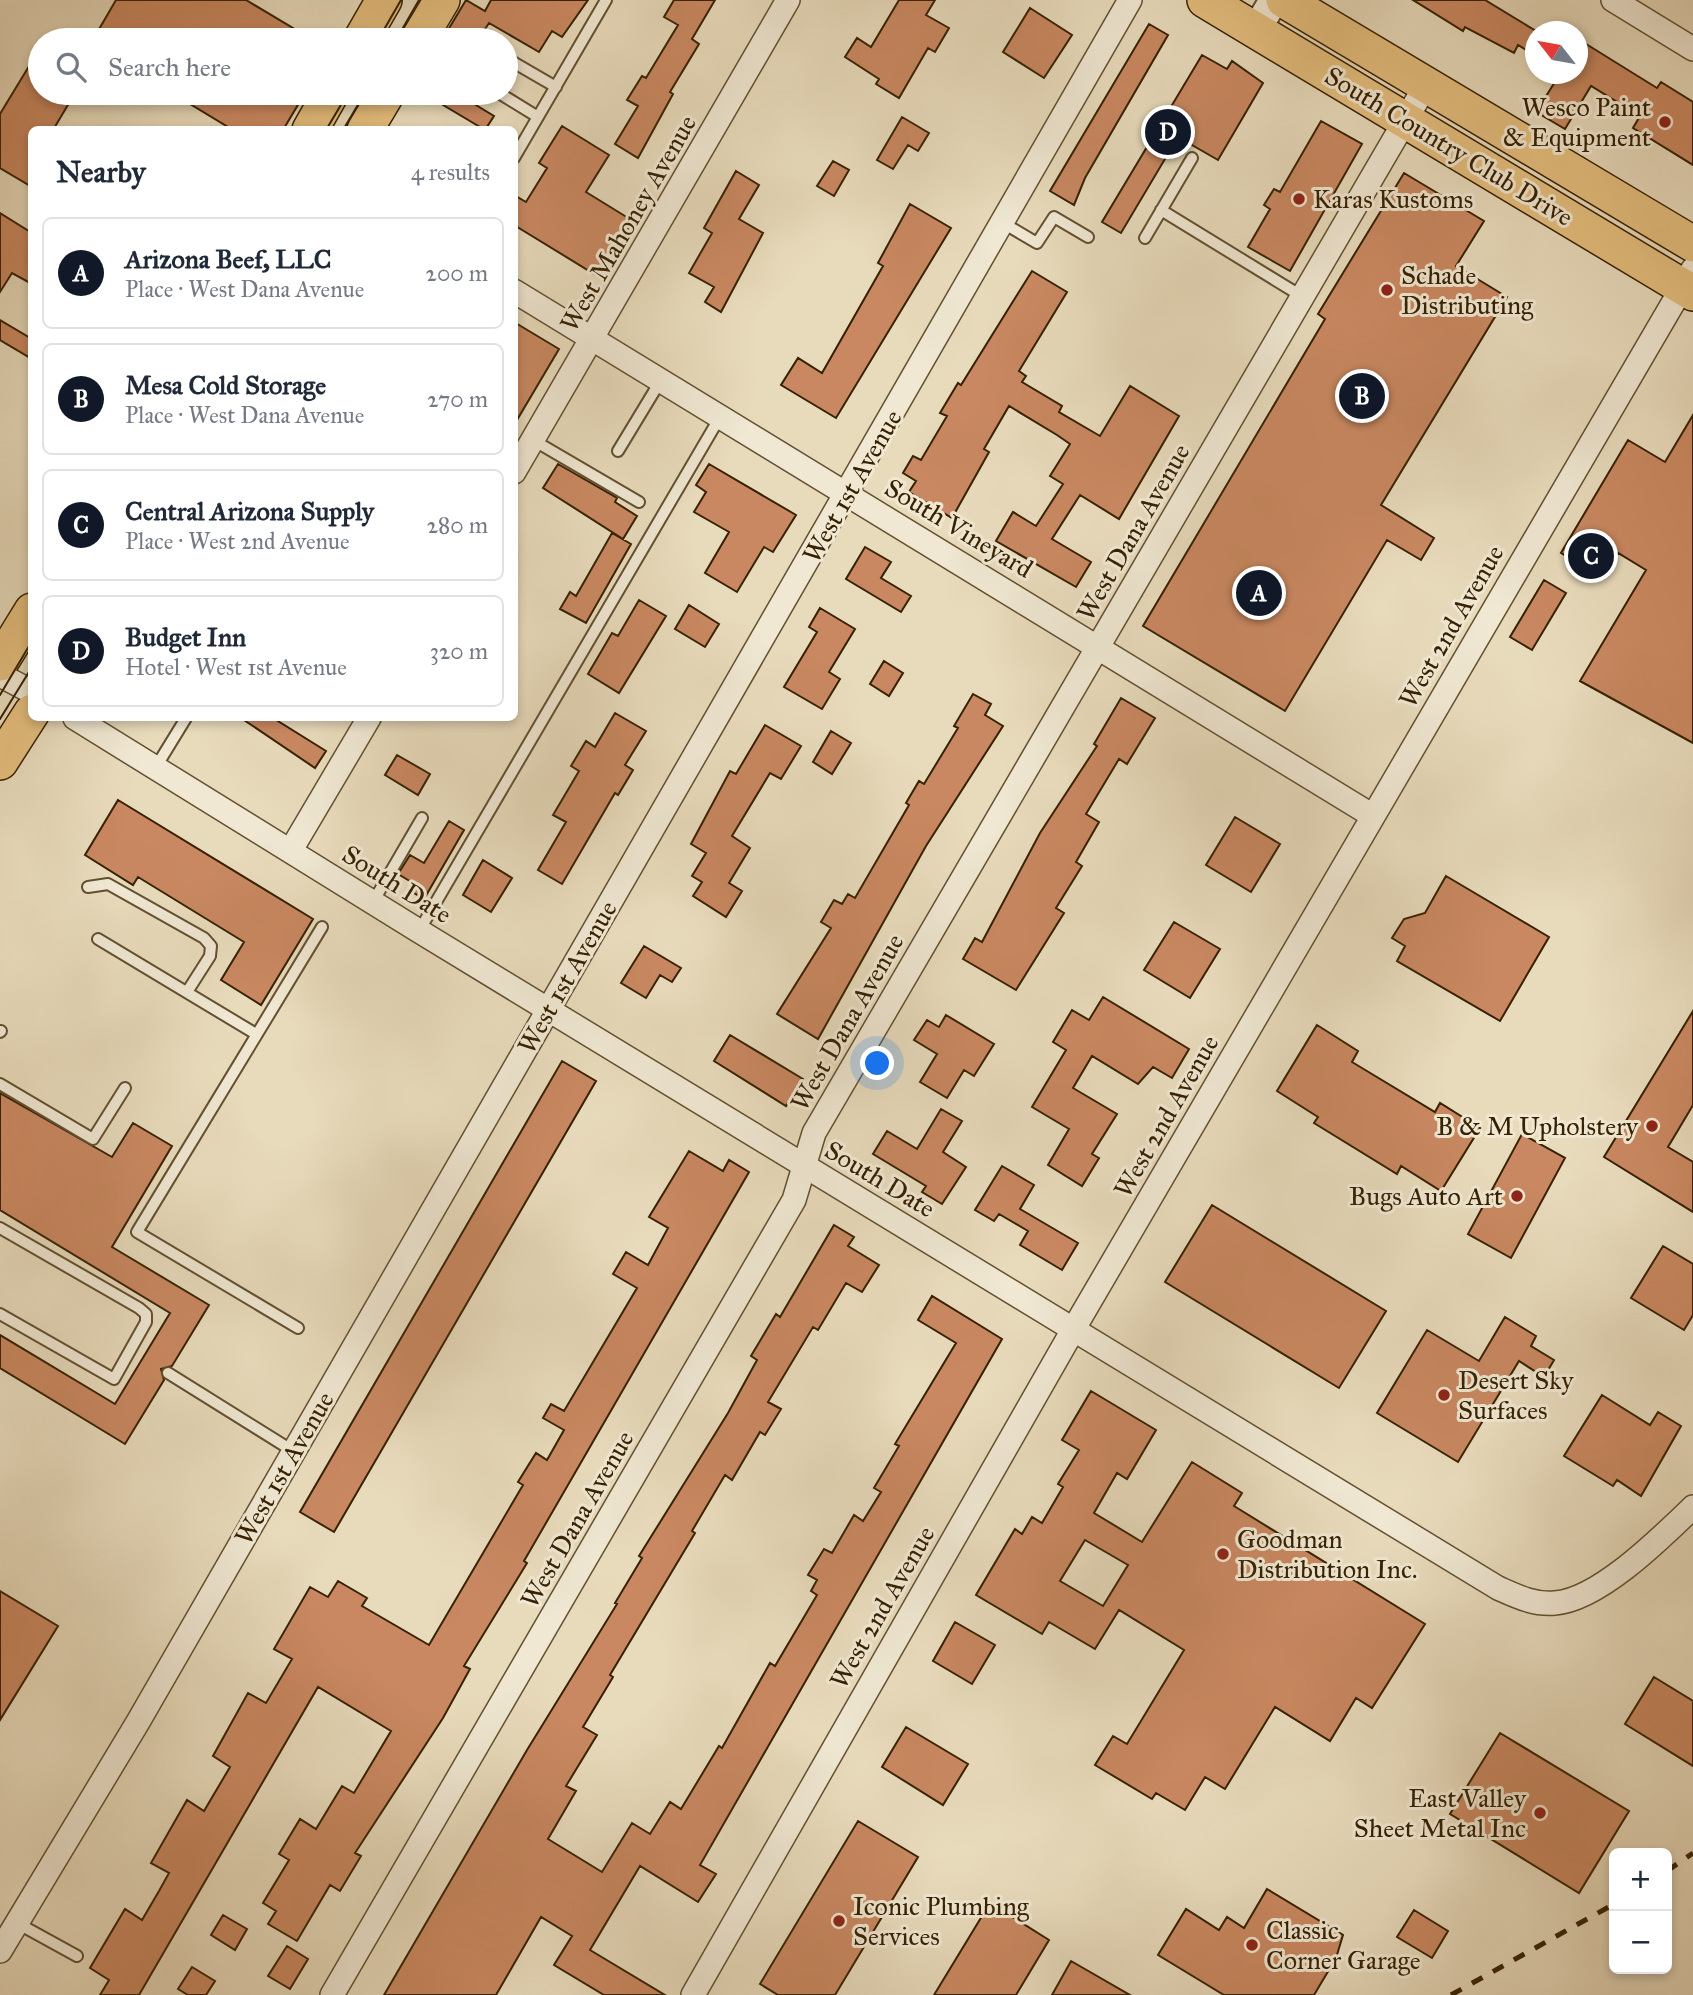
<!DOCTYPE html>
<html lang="en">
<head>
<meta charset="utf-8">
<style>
	body { margin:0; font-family:"IM FELL Great Primer",serif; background:#f2f2f3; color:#1f2937 }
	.controls { position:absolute; right:21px; bottom:21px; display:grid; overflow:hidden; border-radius:10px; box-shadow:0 4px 10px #0003 }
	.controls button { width:63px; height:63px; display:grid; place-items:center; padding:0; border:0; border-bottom:2px solid #e0e1e3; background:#fff; color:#1f2937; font:35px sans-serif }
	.compass { position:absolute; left:1525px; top:21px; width:63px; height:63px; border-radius:50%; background:#fff; box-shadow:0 4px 10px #0003; rotate:301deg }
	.you { position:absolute; left:878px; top:1064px; width:24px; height:24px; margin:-18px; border:5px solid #fff; border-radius:50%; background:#1a73e8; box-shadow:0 0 0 10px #1a73e833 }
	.badge { display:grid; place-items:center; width:46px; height:46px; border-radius:50%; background:#111827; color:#fff; font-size:23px; font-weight:700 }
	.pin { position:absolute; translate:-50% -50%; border:4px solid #fff; box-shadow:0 2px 7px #0006 }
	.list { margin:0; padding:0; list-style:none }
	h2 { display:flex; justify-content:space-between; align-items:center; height:91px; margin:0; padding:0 28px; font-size:30px }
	h2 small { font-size:23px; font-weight:400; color:#747a83 }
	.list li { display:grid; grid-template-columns:46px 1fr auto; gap:21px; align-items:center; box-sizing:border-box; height:112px; margin:0 14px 14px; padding:0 14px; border:2px solid #e0e1e3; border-radius:10px }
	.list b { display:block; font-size:26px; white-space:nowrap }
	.list p { margin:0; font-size:23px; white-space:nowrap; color:#747a83 }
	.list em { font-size:23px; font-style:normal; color:#747a83 }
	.icon { flex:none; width:38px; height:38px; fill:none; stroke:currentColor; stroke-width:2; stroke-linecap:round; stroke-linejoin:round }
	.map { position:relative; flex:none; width:1693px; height:1995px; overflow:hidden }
	.search { position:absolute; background:#fff; box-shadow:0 4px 10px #0003; left:28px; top:28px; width:490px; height:77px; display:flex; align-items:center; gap:18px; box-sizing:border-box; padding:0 24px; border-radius:38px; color:#747a83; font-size:26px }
	.panel { position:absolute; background:#fff; box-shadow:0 4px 10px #0003; left:28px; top:126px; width:490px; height:595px; border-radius:10px }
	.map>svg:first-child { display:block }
</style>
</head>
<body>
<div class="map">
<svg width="1693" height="1995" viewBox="0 0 1693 1995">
	<rect width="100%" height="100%" fill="#e8dbbc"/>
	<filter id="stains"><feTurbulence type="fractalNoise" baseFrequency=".00286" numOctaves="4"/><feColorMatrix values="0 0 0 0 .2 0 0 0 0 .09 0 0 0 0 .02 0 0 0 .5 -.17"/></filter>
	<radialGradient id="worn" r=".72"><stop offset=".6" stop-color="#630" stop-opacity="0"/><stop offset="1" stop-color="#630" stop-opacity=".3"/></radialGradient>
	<!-- building -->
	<path fill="#c98861" stroke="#362102" stroke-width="2" fill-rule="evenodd" d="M116,0H246L313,40H100L98,31Z
		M466,0L485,11L491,0H588L562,37L552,31L539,52L489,23L478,40H442Z
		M674,0H715L692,39L699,44L670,92L673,94L638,158L615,144L638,106L627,100L642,76L646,78L678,25L664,17Z
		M899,0H935L926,15L949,28L935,52L928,48L899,98L876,84L879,79L845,57L857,38L871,47Z
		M1413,0H1485L1536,31V56L1518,45L1514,53L1465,27L1463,31Z
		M1030,8L1072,35L1044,78L1003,52Z
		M1149,24L1168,35L1085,178L1074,205L1050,191Z
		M1578,39L1657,88L1661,82L1693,102V165L1633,128L1640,116L1591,86L1565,129L1536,112L1560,74H1578Z
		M40,48V93H75L53,130H32V187L0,168V114Z
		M1202,55L1227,69L1232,61L1263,83L1218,160L1178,137L1121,233L1102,222Z
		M172,93H305L283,130H233Z
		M423,93H477L471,102L494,116L485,130Z
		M902,117L929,133L918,151L908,145L893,169L877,160Z
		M1321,121L1362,144L1290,271L1248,247L1270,209L1264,205L1274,189L1280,192Z
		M562,126L609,155L586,192L633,221L599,277L514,225V195L526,202L547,168L539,163Z
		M833,161L849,170L834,196L817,186Z
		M736,171L759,185L739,219L763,233L721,312L705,302L714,287L689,273L712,233L704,228Z
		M1404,173L1484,221L1456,266L1507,297L1381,505L1434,538L1421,560L1387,540L1285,711L1143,626L1325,319L1318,314Z
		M910,204L951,228L836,418L781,385L798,358L822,373L883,266L878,263Z
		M0,213L32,233V284L12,273L0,292Z
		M1032,271L1067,292L1019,371L1026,376L1022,382L1062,406L1059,412L1100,436L1130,386L1179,416L1119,519L1080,495L1052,539L1091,562L1076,587L996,541L1013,512L1036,526L1063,484L1050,476L1070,444L1057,435L1009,406L984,449L989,452L952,518L909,492L916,481L903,473L913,456L921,460L947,416L940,413L958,383L961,385Z
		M0,320L32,339V359L0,340Z
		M514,322L559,349L514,425Z
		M1693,415V743L1580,681L1646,570L1618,553L1603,578L1561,553L1628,440L1665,462Z
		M558,464L617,498L615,502L637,516L623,539L543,488Z
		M709,464L796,515L773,552L764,547L737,592L705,573L729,532L694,512L706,492L696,485Z
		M612,533L631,544L586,623L560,609L570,592L576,596Z
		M865,547L891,562L881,578L911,596L901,612L846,579Z
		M1544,580L1566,593L1532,650L1510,637Z
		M639,600L666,616L619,693L588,674L612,633L618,636Z
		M689,605L719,624L705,647L675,629Z
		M820,608L855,629L829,672L840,679L822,709L784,687L817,632L809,627Z
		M884,661L903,673L889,696L870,684Z
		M973,694L991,704L985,715L1003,726L926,846L818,1039L777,1014L831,928L821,922L834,900L842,904L848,894L855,898L909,805L906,803L919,781L924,784L958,728L954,726Z
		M1121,698L1155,718L1127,764L1119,759L1086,814L1099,822L1076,862L1082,866L1056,908L1064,913L1016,990L963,959L975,938L982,942L1040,833L1097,746L1094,744Z
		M615,713L646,731L625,765L633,770L618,795L615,793L562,884L538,870L566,822L553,815L579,771L571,766L586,741L595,747Z
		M241,718H273L326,751L315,768Z
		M765,725L801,746L781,779L770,773L732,836L750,848L729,883L742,891L726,917L693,896L702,882L692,876L706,853L691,844L730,771L736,774Z
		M831,731L851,743L832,774L813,762Z
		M397,755L430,774L418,795L385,775Z
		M118,800L313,919L261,1005L221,980L244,942L138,877L133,885L85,855Z
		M1235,817L1280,844L1251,892L1206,865Z
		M449,821L464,830L424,899L409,890L413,883L398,874L410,855L424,863Z
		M483,860L512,878L491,912L463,895Z
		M1446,876L1549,937L1500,1021L1397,961L1405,946L1392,938L1404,919L1425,913Z
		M1174,922L1220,949L1190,998L1144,970Z
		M644,946L681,968L672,982L660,975L646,998L621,983Z
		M1103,997L1189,1049L1172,1078L1153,1067L1138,1084L1092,1056L1073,1088L1117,1114L1092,1154L1099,1158L1082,1186L1048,1165L1069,1129L1032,1107L1066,1050L1053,1042L1072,1010L1089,1020Z
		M1693,1011V1105L1668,1147L1693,1162V1212L1604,1157Z
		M946,1015L994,1044L974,1076L964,1070L947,1098L920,1082L937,1054L914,1040L927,1020L939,1027Z
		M1317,1025L1358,1051L1352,1062L1435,1112L1440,1103L1480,1128L1441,1191L1401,1166L1397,1174L1314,1123L1318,1117L1277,1091Z
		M730,1035L803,1079L786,1106L714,1061Z
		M562,1061L596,1081L334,1532L300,1512Z
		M0,1093L112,1157L133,1123L172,1146L112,1247L209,1305L172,1366L161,1369L164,1380L125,1444L0,1368V1335L115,1404L170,1313L0,1210Z
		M941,1109L962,1121L943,1152L966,1167L942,1204L922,1192L926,1186L873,1154L887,1131L917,1149Z
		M1522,1134L1565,1158L1511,1258L1468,1234Z
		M689,1151L723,1171L729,1160L749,1172L524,1561L527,1563L464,1666L470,1669L443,1718L355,1853L361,1856L340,1891L330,1885L297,1941L268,1924L276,1911L263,1903L289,1860L279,1854L300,1819L316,1829L342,1786L354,1793L391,1731L318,1687L139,1995H100L109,1980L90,1968L125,1909L142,1920L159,1891L169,1873L151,1863L187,1800L204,1811L230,1767L213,1756L248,1693L266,1703L292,1659L274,1649L310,1587L328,1597L338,1581L367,1598L362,1606L429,1645L523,1485L518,1482L536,1453L547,1460L564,1430L543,1418L551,1404L564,1411L637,1288L613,1274L626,1252L648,1265L668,1228L649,1217Z
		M1002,1166L1034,1185L1020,1209L1078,1243L1062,1270L1020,1245L1028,1231L999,1214L994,1221L975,1210Z
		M1212,1205L1386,1311L1339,1388L1165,1282Z
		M834,1225L854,1237L848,1246L879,1265L862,1292L846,1283L818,1330L813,1327L768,1402L781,1409L765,1435L760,1432L732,1480L725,1475L692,1531L695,1533L610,1675L613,1677L583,1727L597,1735L566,1786L576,1791L548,1839L602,1872L632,1823L650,1834L670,1802L681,1809L719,1746L722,1748L770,1663L775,1666L817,1595L811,1591L817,1580L808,1575L824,1549L832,1553L854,1515L863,1521L881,1492L874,1488L899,1446L895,1444L956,1343L918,1320L932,1296L1002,1339L700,1865L716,1874L698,1902L640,1866L590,1950L665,1995H604L554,1965L572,1936L541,1917L496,1995H384L527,1750L617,1604L615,1603L642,1558L639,1556L728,1413L757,1360L751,1356L776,1314L780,1317Z
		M1663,1246L1693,1264V1315L1684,1330L1631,1298Z
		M1505,1317L1536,1336L1531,1346L1554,1360L1544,1377L1519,1361L1458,1462L1377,1413L1427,1330L1479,1361Z
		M1091,1391L1156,1430L1127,1479L1117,1473L1094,1513L1142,1542L1192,1462L1242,1493L1234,1506L1425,1624L1372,1708L1356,1698L1330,1741L1275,1707L1225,1789L1205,1777L1185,1810L1156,1793L1152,1799L1095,1765L1113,1736L1127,1744L1184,1650L1119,1610L1095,1649L1049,1622L1042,1634L976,1595L1015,1529L1022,1534L1032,1517L1042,1523L1063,1487L1058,1484L1079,1450L1062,1440ZM1085,1540L1128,1565L1103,1606L1060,1581Z
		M1602,1395L1650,1425L1658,1412L1681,1426L1641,1496L1617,1480L1613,1486L1564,1456Z
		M0,1591L58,1626L0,1720Z
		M955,1622L995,1645L972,1684L933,1661Z
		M1654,1677L1693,1701V1766L1625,1724Z
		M906,1727L968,1764L943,1805L882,1767Z
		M1500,1733L1629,1811L1579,1893L1450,1814Z
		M858,1821L918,1857L835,1995H778L760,1984Z
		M1267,1889L1343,1935L1336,1958L1314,1995H1224L1158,1955L1186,1909L1219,1930L1227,1917L1244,1928Z
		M990,1903L1049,1940L1016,1995H934Z
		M1414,1910L1448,1931L1432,1958L1397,1937Z
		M223,1915L247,1929L235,1950L211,1935Z
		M287,1946L308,1959L290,1989L268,1976Z
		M1071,1961L1130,1995H1052Z
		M192,1967L215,1981L206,1995H188L178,1989Z"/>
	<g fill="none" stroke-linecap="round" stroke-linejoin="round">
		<!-- service casing -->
		<g stroke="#625030" stroke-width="14">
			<path id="service" d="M506,58L556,87
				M499,93L538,117
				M514,158L606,0
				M1161,210L1303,297
				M1003,223L1037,243L1054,217L1088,237
				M1145,238L1192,158
				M533,440L639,502
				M618,451L661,380
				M156,767L186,718
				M88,887L108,884L204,938L211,946L210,956L187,992
				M373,902L422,818
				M419,931L720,417
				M98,939L256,1034
				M0,1032L1,1031
				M0,1084L93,1139L125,1088
				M0,1228L139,1308L146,1314V1322L114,1379L0,1314
				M298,1328L137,1232L322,927
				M168,1373L293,1451
				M17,1923L77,1956"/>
		</g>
		<!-- minor casing -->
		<g stroke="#625030" stroke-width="26">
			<path id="minor" d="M1613,0L1693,49
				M514,291L1373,816
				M514,472L788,0
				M0,675L32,692
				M75,718L419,931L1498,1588C1516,1596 1534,1605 1555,1603C1599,1600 1662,1537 1693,1507
				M291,850L369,718
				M0,1951L138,1722L1130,0
				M332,1995L794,1200L814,1133L1426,85
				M693,1995L1073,1330L1693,269"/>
		</g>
		<!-- tertiary casing -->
		<g stroke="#625030" stroke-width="32">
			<path id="tertiary" d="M1256,30L1274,0"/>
		</g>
		<!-- primary casing -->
		<g stroke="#362102" stroke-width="38">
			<path id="primary" d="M1205,0L1693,293
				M1284,0L1693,244
				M361,40L384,0
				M418,40L442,0
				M310,130L331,93
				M365,130L387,93
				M0,663L32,611
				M0,762L32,712"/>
		</g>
		<!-- service -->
		<use href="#service" stroke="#f0e8d3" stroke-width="10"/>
		<!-- minor -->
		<use href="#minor" stroke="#f0e8d3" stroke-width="23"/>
		<!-- tertiary -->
		<use href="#tertiary" stroke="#f0e8d3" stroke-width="28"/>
		<!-- primary -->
		<use href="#primary" stroke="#e4be7e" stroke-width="35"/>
		<!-- tram -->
		<path stroke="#362102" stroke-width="2" d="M378,40L401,0
			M396,40L419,0
			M326,130L348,93
			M343,130L365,93
			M0,695L32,641
			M0,719L32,667"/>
		<!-- rail -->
		<path stroke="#362102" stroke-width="5" stroke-dasharray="12 12" stroke-linecap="butt" d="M1667,1871L1693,1853
			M1451,1995L1614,1904"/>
	</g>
	<!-- markers -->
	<g fill="#8f2418" stroke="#f0e8d3" stroke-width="2.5">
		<circle cx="1665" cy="122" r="7"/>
		<circle cx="1299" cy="199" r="7"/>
		<circle cx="1387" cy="290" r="7"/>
		<circle cx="1652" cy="1126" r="7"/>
		<circle cx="1517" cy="1196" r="7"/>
		<circle cx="1444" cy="1395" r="7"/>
		<circle cx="1223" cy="1554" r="7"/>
		<circle cx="1540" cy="1813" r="7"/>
		<circle cx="839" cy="1921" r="7"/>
		<circle cx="1252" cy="1945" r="7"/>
	</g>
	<g text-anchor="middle" stroke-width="6" stroke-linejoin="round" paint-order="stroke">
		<!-- poi labels -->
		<g font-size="26" fill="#362102" stroke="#f0e8d3" text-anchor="start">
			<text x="1651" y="116" text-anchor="end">Wesco Paint<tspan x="1651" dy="30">&amp; Equipment</tspan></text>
			<text x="1313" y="208">Karas Kustoms</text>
			<text x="1401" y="284">Schade<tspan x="1401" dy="30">Distributing</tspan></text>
			<text x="1638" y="1135" text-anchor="end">B &amp; M Upholstery</text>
			<text x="1503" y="1205" text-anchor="end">Bugs Auto Art</text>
			<text x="1458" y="1389">Desert Sky<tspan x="1458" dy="30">Surfaces</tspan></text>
			<text x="1237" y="1548">Goodman<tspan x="1237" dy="30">Distribution Inc.</tspan></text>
			<text x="1526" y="1807" text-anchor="end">East Valley<tspan x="1526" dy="30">Sheet Metal Inc</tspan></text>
			<text x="853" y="1915">Iconic Plumbing<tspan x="853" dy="30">Services</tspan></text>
			<text x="1266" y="1939">Classic<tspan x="1266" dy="30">Corner Garage</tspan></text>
		</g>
		<!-- street labels -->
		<g font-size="26" fill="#362102" stroke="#f0e8d3">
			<text transform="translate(1449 146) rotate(31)" y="9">South Country Club Drive</text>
			<text transform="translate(628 223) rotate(-60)" y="9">West Mahoney Avenue</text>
			<text transform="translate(852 486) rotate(-60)" y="9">West 1st Avenue</text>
			<text transform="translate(959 528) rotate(31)" y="9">South Vineyard</text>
			<text transform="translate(1133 532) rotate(-60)" y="9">West Dana Avenue</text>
			<text transform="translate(1451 626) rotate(-60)" y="9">West 2nd Avenue</text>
			<text transform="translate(397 884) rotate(32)" y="9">South Date</text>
			<text transform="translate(567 977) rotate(-60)" y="9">West 1st Avenue</text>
			<text transform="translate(847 1022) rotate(-60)" y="9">West Dana Avenue</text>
			<text transform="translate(1166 1116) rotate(-60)" y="9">West 2nd Avenue</text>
			<text transform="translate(880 1179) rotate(31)" y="9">South Date</text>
			<text transform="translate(284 1468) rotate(-60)" y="9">West 1st Avenue</text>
			<text transform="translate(577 1519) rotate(-60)" y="9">West Dana Avenue</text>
			<text transform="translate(882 1607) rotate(-60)" y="9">West 2nd Avenue</text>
		</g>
	</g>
	<rect width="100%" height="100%" filter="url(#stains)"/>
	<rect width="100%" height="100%" fill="url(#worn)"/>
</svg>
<div class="controls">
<button>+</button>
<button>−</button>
</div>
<svg class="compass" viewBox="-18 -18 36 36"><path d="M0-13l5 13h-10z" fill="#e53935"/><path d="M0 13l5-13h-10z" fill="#747a83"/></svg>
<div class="you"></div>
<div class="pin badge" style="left:1259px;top:593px">A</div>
<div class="pin badge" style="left:1362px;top:396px">B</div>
<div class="pin badge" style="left:1591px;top:556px">C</div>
<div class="pin badge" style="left:1168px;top:132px">D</div>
<div class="search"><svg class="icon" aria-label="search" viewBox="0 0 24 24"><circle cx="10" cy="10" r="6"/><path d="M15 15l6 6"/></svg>Search here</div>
<section class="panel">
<h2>Nearby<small>4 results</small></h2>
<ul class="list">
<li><span class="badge">A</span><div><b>Arizona Beef, LLC</b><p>Place · West Dana Avenue</p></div><em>200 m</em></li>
<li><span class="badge">B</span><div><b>Mesa Cold Storage</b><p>Place · West Dana Avenue</p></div><em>270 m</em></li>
<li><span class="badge">C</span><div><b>Central Arizona Supply</b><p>Place · West 2nd Avenue</p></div><em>280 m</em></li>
<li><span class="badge">D</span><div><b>Budget Inn</b><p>Hotel · West 1st Avenue</p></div><em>320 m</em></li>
</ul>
</section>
</div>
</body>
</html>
